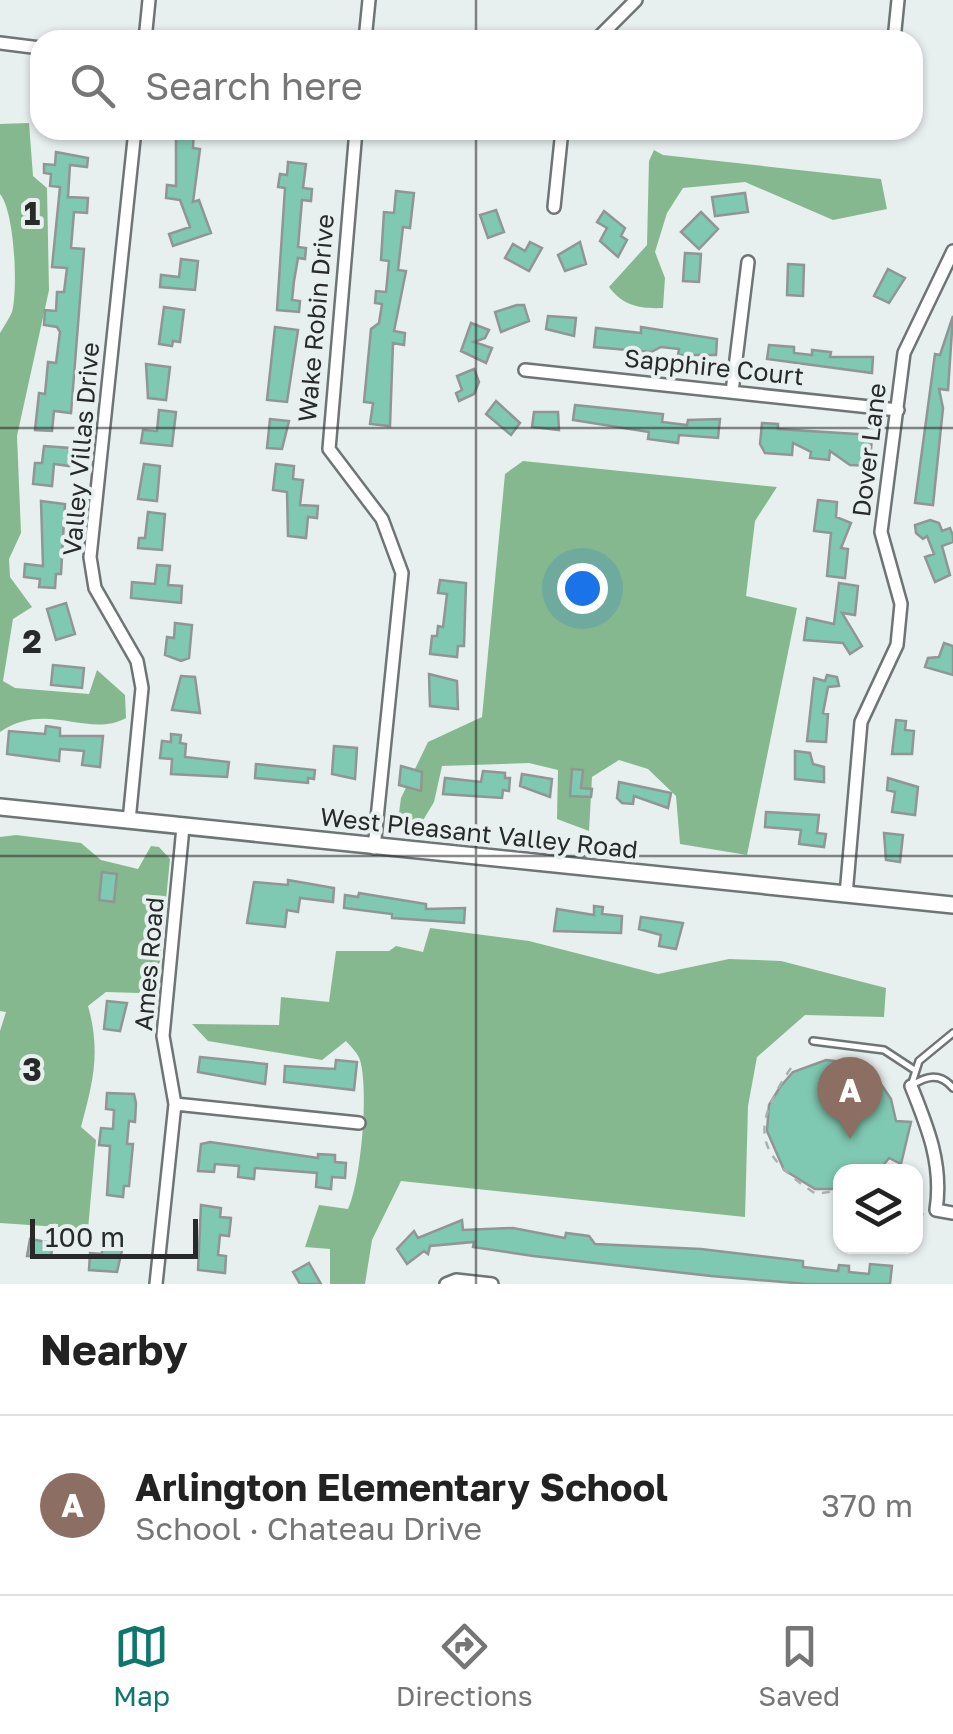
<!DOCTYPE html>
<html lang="en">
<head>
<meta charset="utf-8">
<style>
	body { margin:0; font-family:"Golos Text",sans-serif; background:#f2f2f2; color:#222 }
	.controls { position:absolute; right:30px; bottom:30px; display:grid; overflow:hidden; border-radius:20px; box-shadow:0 2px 8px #0004 }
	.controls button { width:90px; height:90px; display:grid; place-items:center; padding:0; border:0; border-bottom:2px solid #e0e0e0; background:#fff; color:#222; font:50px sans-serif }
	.scale { position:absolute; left:30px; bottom:25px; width:168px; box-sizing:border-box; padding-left:10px; border:5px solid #282a2a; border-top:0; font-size:28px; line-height:35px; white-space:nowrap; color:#282a2a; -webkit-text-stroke:8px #e8efef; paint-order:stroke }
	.you { position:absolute; left:582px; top:588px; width:35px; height:35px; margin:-25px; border:8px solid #fff; border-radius:50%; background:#1a73e8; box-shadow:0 0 0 15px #1a73e833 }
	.badge { display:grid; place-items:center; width:65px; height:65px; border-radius:50%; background:#0f766e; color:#fff; font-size:32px; font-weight:700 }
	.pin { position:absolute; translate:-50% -82px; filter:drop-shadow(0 2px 5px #0008) }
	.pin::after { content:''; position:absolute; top:52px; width:35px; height:30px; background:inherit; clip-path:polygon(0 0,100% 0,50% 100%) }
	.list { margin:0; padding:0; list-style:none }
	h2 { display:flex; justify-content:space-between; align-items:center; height:130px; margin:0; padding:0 40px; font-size:42px }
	h2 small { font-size:32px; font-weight:400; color:#767676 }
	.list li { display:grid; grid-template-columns:65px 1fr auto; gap:30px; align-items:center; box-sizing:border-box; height:180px; padding:0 40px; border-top:2px solid #e0e0e0 }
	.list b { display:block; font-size:38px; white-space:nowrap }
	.list p { margin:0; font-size:32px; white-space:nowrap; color:#767676 }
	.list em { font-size:32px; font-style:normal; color:#767676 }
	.icon { flex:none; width:55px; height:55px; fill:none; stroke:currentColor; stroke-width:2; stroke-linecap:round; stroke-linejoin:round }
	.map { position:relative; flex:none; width:953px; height:1284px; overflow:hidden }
	.search { position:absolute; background:#fff; box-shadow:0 2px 8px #0004; left:30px; right:30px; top:30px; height:110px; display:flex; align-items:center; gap:25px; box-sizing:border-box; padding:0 35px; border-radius:30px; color:#767676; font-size:38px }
	.sheet { height:310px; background:#fff }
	nav { display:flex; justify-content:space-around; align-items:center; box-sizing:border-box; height:140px; border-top:2px solid #e0e0e0; background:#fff; font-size:28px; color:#767676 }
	nav a { display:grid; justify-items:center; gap:5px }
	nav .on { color:#0f766e }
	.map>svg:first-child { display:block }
</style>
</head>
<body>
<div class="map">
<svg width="953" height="1284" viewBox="0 0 953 1284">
	<rect width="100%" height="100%" fill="#e8efef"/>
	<!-- forest -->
	<path fill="#85b88e" d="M29,123L33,176L47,188L49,290L17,436L21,533L9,559L10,577L32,607L13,619L3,681L15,688L89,694L97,670L125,695L126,718C88,739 47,700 0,732V333C4,326 9,319 12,312C18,290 15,212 0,194V124Z
		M654,150L663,155L881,179L887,209L833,220L745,182L683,188L667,213L655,252L665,278L663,308C641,309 623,306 609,287L647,245L649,161Z
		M523,461L777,487L755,521L746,596L797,608L747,855L680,844L676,796L648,769L619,760L592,777L589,831L557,819L558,770L529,763L442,766L434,802L422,822L406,820L399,813L401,798L428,742L482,717L505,474Z
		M16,835L81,843L101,860L138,869L151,846L159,847L170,859L160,962L139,993L106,992L88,1006C101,1052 93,1082 81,1127L96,1140L88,1229L0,1223V1031L6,1012L0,1011V837Z
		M430,928L529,941L658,974L729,959L781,961L886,988L884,1017L805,1015L757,1057L748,1106L745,1217L401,1181L372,1240L365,1284H330V1249L305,1247L319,1205L348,1209C361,1180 369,1091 360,1060C358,1053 351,1047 346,1041L322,1060L208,1041L192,1024L279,1025L281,997L329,1002L336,951H389L396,946L423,952Z"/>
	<!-- building -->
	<path fill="#7fc8b1" stroke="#909694" stroke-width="2.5" d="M176,130H194L193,148L200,149L193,202L199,200L211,233L173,246L169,234L190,227L180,200L166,198L167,185L176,186Z
		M56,152L88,158L87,167L70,165L68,197L88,198L87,213L74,212L71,248L84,249L71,413L54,411L52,431L35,430L39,393L45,394L48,362L56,363L60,332L57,327L44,325L45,310L56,311L57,292H64L67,268L52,267L60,187L50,186L51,174L44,173V164L55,165Z
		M288,162L306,164L303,188L312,189L311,201L302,200L298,247L306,248L305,259L298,258L294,281L292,300L300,301L299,312L277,310L285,188L278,187L280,174L287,175Z
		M396,191L414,193L410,228L403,227L398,270L406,271L394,331L405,333L404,345L393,343L390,426L370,424L373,403L364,402L371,329L379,323L382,304L375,303L376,291L386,292L389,261L381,260L384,212L394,213Z
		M745,193L748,212L715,216L712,197Z
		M496,210L504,232L488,238L480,215Z
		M604,211L625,228L621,236L627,240L618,257L600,241L607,228L597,222Z
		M701,212L718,229L699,249L681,232Z
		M530,242L542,248L529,271L505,258L513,244L525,251Z
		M580,242L586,264L565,271L558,255Z
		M685,253L701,254L699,282L683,281Z
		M181,259L198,261L195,290L160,287L161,275L179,277Z
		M788,264L804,265L803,296L787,295Z
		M888,269L905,278L889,303L874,296Z
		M517,305H524L529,321L501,332L495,312Z
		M164,307L184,310L180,342L173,341L172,346L159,344Z
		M548,316L576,318L574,336L546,329Z
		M953,316L948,390L939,389L943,408L933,505L915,503L935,354L940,355Z
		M471,323L489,330L485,338L474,342L492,348L486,363L461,351Z
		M275,327L298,330L287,402L267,400Z
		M641,327L717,339L716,355H678L679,349L661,347L651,352L594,347L596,328L641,333Z
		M769,345L794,347V353L812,355V350L831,352L830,357H873L872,373L767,359Z
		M146,364L170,367L166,400L148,398Z
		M474,369L479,382L474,394L459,401L456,393L462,390L457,376Z
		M496,401L520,423L511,435L486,414Z
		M575,405L663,414L662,422L687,425L688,420L720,419L718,438L679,435L678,443L648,439L649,432L573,420Z
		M159,410L176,412L172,446L141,443L143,430L157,431Z
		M534,412H558L559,430L532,427Z
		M270,419L289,421L282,449L267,448Z
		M762,423L778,424V429L872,435L870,466L850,465L830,451L829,460L810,458L811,452L793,443L792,455L765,453L760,444Z
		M44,446L70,448L69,466L54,464L52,486L33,484L35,463H42Z
		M144,464L160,466L157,501L138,499Z
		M276,464L294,466L293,479L303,480L300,505L318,506L317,518L308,517L306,538L288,536L287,492L273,490Z
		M818,500L837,502L836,517L851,523L841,548L848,549L845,578L827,576L831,533L814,531Z
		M41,501L65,504L61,574H56L55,588L39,587L40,579L24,577L25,564L43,566Z
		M148,512L165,514L162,550L138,548L139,538H145Z
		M930,520L939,523L942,531L950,528L953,536V542L942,546L950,575L935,582L925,557L934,554L927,536L923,539L916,533L915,525Z
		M157,565L170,566L168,585L182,586L181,603L131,598L132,582L155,584Z
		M440,580L466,583L464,646H458L457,657L430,654L432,636H437L438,626L443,627L447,594L438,593Z
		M839,583L858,586L855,615L842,613L862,646L850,654L843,643L804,640L807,618L834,624Z
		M66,603L75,634L56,640L47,609Z
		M175,623L192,625L189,658L181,661L165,655L167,637L174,638Z
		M944,643L953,646V675L925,667L928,658L939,657Z
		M53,665L84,668L82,688L51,685Z
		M429,674L457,681L458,709L430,706Z
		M827,675L837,677L839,686L828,687L823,713L828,714L826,742L807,741L814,678L825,681Z
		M181,676L195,677L200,713L172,710Z
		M896,720L906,721L905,730L914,731L912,754H892Z
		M46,726L60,728V736H103L100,767L82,765L84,751L60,749L59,761L7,754L9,731L45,734Z
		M171,734L181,735L180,743L186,744L185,757L229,762L227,777L171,774L172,759L160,758L162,741L171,742Z
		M334,746L357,748L355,779L332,774Z
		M795,751L810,753L813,764L824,767V782L795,779Z
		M256,764L315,770L314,779L308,778V783L255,778Z
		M401,766L422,772L421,791L399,785Z
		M572,769L583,770L581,788L592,789L591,797L570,796Z
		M483,771L505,773V778H510L509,791L503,790L502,798L443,794L445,778L481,782Z
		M522,774L552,779L550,797L520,786Z
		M888,778L918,787L915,815L892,812L895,792L887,790Z
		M619,782L671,793L668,808L634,796L633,804L622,803L617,798Z
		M766,812L819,815L817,833L826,834L824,847L799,844L801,830L765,827Z
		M884,833L903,835L900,862L886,860Z
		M102,872L117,874L114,902L99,900Z
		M288,880L334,888L333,902L300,898L298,912L287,910L285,927L247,923L254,882L288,885Z
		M359,893L426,904V909L465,908L464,923L392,918V914L344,908L345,895L358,897Z
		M594,906L603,907L602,914L622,916L621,933L554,931L557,909L594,915Z
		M641,917L683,923L676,949L659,946L661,935L639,929Z
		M107,1001L127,1003L120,1031L104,1029Z
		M200,1057L267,1064L265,1084L198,1072Z
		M336,1060L357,1062L354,1090L284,1082L285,1066L335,1069Z
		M826,1060L852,1063L876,1077L891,1099L896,1121L911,1122L901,1164L889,1158L878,1172H840V1189H815L784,1170L767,1131L769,1105L780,1087L793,1072Z
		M107,1093L134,1094L136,1103L135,1122L129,1121L127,1144H133L129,1186H124L123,1197L107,1195L110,1146L99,1145L101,1128L113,1129L114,1110L106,1109Z
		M210,1142L318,1158V1154L335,1155V1162L346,1163L345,1178L332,1177L331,1189L316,1187L317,1173L255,1168L254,1179L238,1177L239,1166L215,1164L214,1172L198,1171L201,1144Z
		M201,1205L221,1208L220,1217L231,1218L229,1236L220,1235L218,1255L226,1256L225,1273L198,1270Z
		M462,1220L463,1230L513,1228L565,1238L566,1233L589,1236L595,1244L701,1249L803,1261V1267L838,1271L839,1265L849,1266V1272L869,1274L870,1264L892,1266L890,1284H807L711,1276L533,1256L473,1247L474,1242L430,1246L428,1254L424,1251L407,1264L397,1249L414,1231L418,1238Z
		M30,1239L53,1243L51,1257L27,1256Z
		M102,1245L123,1246L117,1272L89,1270L90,1253L102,1254Z
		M309,1263L321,1284H300L293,1272Z"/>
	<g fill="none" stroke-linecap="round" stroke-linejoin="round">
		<!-- service casing -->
		<g stroke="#6f7575" stroke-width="10">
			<path id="service" d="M813,1041L884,1050L913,1069
				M911,1086L919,1061L953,1033
				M911,1086C926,1076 940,1072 953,1088"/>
		</g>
		<!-- minor casing -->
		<g stroke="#6f7575" stroke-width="16">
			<path id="minor" d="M145,40L149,0
				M365,40L369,0
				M596,40L636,0
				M894,40L898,0
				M0,43L40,48
				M356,130L329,449L382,519L402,573L374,848
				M554,207L562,130
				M525,370L898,410
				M732,392L748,262
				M129,821L142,688L137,661L95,588L90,557L135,130
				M846,895L861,722L897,645L901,604L881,532L904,353L953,251
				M911,1086C928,1128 943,1165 936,1210L953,1213
				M175,1104L359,1123
				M156,1284L175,1104L163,1036L183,827
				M446,1284L456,1280L492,1284"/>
		</g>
		<!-- secondary casing -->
		<g stroke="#6f7575" stroke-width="20">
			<path id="secondary" d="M0,807L953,905"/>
		</g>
		<!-- path -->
		<path stroke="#abb1b1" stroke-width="2.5" stroke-dasharray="8 8" stroke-linecap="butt" d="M791,1068C750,1128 755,1154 816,1194L840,1190
			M916,1212L927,1216"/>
		<!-- service -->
		<use href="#service" stroke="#fff" stroke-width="5"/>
		<!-- minor -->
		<use href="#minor" stroke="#fff" stroke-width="11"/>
		<!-- secondary -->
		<use href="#secondary" stroke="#fff" stroke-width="15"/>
	</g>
	<!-- grid -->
	<path fill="none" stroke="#282a2a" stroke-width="2.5" stroke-opacity="0.55" d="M476,0V40M476,130V1284M0,428H953M0,856H953"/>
	<g text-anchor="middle" stroke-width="8" stroke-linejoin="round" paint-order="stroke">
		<!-- street labels -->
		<g font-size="25" fill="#282a2a" stroke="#e8efef">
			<text transform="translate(316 318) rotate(-85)" y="9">Wake Robin Drive</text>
			<text transform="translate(714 367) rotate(6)" y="9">Sapphire Court</text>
			<text transform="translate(81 449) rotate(-85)" y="9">Valley Villas Drive</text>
			<text transform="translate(869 450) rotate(-83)" y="9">Dover Lane</text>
			<text transform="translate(479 833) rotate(6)" y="9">West Pleasant Valley Road</text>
			<text transform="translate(149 964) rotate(-85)" y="9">Ames Road</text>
		</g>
	</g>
	<g font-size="32" text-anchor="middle" font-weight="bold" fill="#282a2a" stroke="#e8efef" stroke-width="8" stroke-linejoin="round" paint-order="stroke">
		<text x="32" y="225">1</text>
		<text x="32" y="653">2</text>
		<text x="32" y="1081">3</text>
	</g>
</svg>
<div class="controls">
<button><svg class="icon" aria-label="layers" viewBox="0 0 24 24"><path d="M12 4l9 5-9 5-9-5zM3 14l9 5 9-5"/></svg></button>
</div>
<div class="scale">100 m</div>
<div class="you"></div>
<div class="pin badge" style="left:850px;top:1139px;background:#8d6e63">A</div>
<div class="search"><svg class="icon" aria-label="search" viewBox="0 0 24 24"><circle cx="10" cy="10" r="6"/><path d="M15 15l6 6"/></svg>Search here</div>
</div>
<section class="sheet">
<h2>Nearby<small></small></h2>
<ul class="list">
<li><span class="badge" style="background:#8d6e63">A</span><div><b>Arlington Elementary School</b><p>School · Chateau Drive</p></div><em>370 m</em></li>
</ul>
</section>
<nav>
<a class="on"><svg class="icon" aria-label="map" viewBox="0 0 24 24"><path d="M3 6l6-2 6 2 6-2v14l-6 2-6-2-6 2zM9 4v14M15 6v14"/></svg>Map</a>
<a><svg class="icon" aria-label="directions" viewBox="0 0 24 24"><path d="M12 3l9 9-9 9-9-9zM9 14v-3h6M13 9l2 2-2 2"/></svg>Directions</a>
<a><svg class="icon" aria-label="saved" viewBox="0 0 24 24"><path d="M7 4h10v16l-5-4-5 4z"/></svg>Saved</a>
</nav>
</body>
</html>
